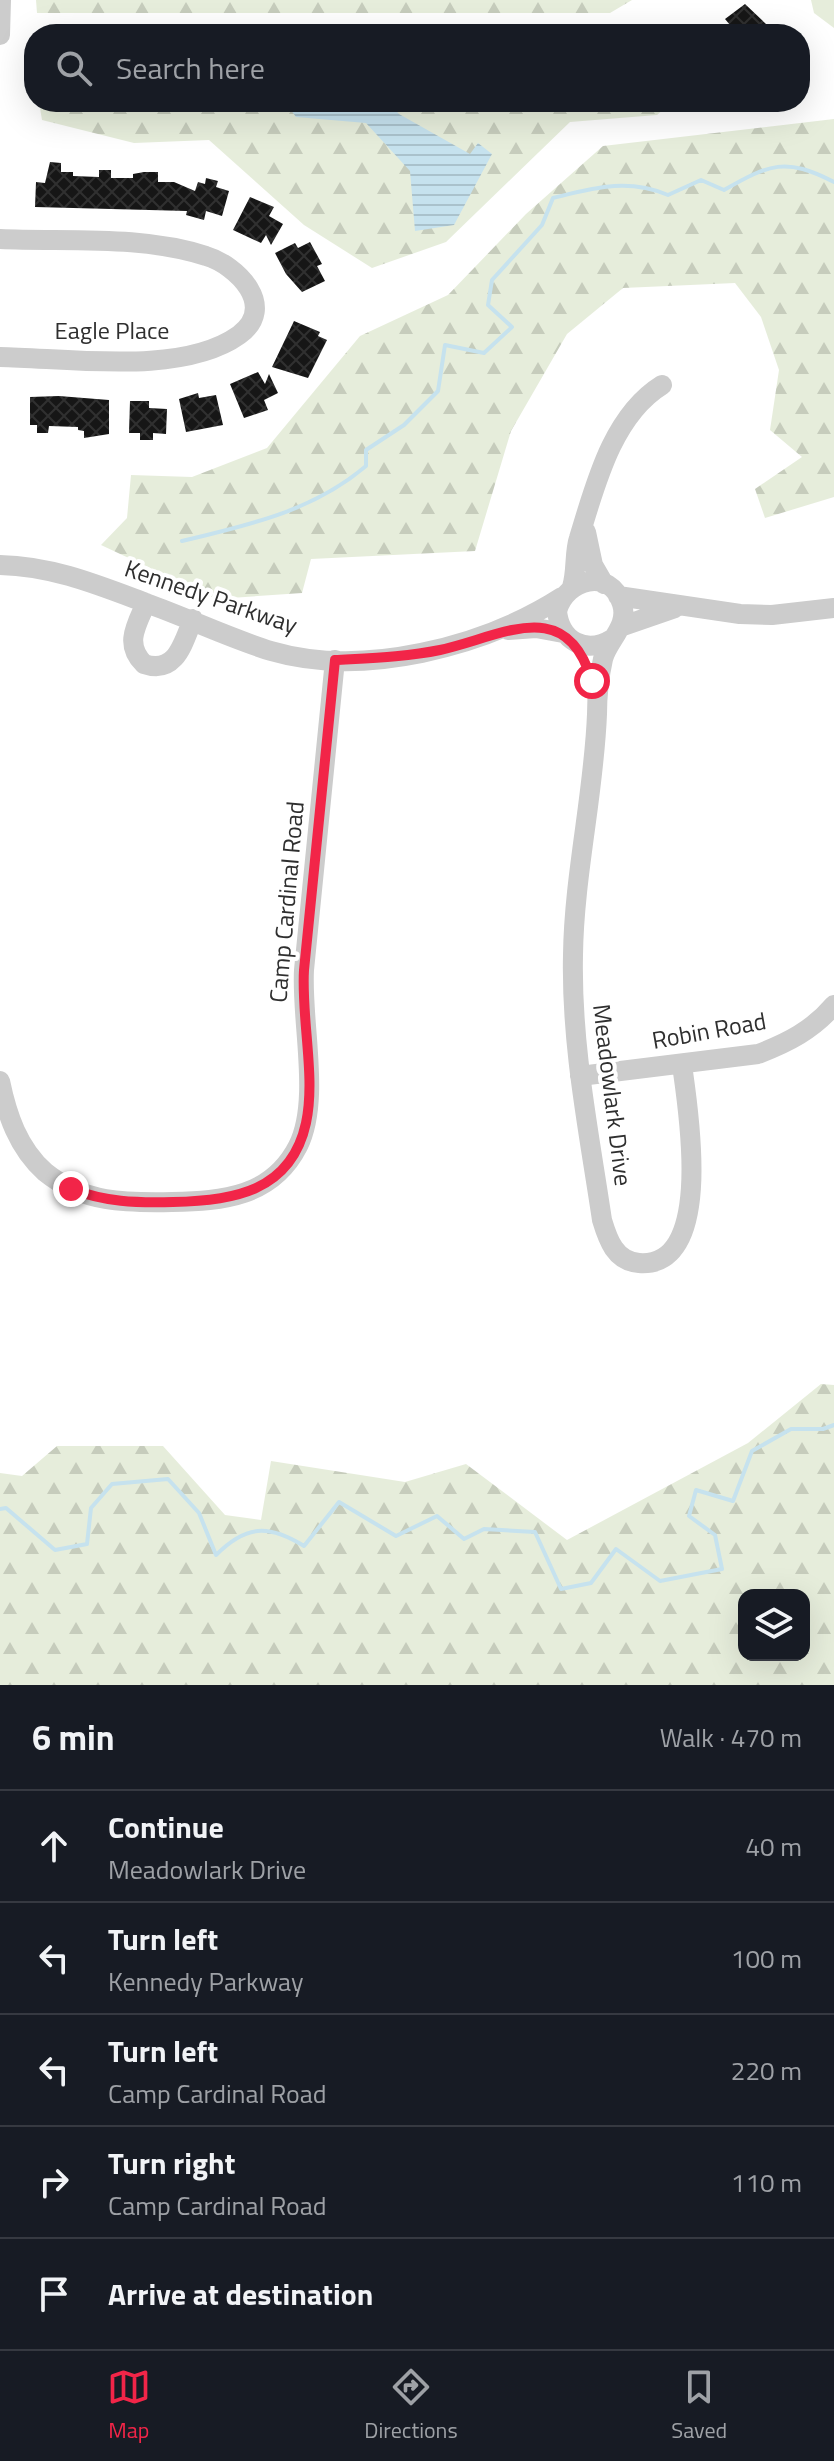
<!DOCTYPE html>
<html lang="en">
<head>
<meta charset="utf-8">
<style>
	body { margin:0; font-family:"Titillium Web",sans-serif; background:#20242c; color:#f1f3f6 }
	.controls { position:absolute; right:24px; bottom:24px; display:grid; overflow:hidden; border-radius:16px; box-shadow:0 8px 32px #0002 }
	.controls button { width:72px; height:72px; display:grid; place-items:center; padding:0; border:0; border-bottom:2px solid #363941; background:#171b24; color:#f1f3f6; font:40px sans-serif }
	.stop { position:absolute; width:24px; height:24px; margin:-18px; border:6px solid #f22548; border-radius:50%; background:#fff }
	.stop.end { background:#f22548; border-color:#fff; box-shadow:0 2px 8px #0008 }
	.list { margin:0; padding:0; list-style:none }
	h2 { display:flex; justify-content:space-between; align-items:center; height:104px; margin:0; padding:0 32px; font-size:34px }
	h2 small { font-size:26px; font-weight:400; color:#9ea1a6 }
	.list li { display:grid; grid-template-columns:52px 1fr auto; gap:24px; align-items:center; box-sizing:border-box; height:112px; padding:0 32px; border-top:2px solid #363941 }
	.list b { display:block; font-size:30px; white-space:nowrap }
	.list p { margin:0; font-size:26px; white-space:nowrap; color:#9ea1a6 }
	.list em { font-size:26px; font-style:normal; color:#9ea1a6 }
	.icon { flex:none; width:44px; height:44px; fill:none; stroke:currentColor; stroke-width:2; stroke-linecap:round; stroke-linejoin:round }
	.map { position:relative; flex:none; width:834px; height:1685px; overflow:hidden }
	.search { position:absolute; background:#171b24; box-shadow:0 8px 32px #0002; left:24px; right:24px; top:24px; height:88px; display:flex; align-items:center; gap:20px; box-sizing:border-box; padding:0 28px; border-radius:32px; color:#9ea1a6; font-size:30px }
	.sheet { height:664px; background:#171b24 }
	nav { display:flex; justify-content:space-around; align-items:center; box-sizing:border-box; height:112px; border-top:2px solid #363941; background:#171b24; font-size:22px; color:#9ea1a6 }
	nav a { display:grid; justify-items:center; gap:4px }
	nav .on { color:#f22548 }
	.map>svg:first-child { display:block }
</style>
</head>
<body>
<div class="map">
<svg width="834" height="1685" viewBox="0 0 834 1685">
	<defs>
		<pattern id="forest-firs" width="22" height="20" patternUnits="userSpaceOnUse" patternTransform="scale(2)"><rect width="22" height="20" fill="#e6eddb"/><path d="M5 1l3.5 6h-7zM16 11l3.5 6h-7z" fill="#c6ccbc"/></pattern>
		<pattern id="water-rules" width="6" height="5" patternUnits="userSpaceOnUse" patternTransform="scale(2)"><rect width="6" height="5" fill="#c6e2ee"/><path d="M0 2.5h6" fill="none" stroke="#aac2cc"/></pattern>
		<pattern id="building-cross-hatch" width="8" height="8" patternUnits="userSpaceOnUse" patternTransform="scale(2)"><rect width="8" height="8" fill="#161616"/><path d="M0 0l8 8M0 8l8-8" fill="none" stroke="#303030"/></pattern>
	</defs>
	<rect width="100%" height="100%" fill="#fff"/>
	<!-- forest -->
	<path fill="url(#forest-firs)" fill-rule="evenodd" d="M36,0H632L610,13H37Z
		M811,0H834V28L814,13Z
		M39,102H672L657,115L570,122L446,242L372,268L304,225L209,140L134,143L42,120Z
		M834,119V497L765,518L755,489L802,457L770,430L779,370L761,317L735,283L623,288L567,334L511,431L475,551L311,559L302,593L216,599L101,545L127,518L131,475L192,477L267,448L360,336L448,295L526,214L603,146Z
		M821,1384L834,1385V1685H0V1473L22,1476L57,1446H163L225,1515L261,1520L271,1461L405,1482L466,1464L567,1540L748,1443ZM744,1595H804V1655H744Z"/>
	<!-- water -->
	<path fill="url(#water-rules)" d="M285,102H388L399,114L470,154L478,143L492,154L454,225L415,231L410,171L366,123L296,117Z"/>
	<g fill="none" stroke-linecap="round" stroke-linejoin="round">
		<!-- stream -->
		<path stroke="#c6e2ee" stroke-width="4" d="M182,541C249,525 313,511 366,466V450L404,425L438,391L445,345L484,353L512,327L488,305L492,280L542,225L553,198C594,188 627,178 668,195L701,180L724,190C770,164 785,157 834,182
			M0,1509L6,1508L55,1550L87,1544L91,1508L112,1484L168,1479L199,1513L216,1555C246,1525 268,1524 304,1546L339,1502L396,1536L437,1516L464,1539L484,1529L535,1532L561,1589L591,1583L616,1549L660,1581L722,1569L715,1535L689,1516L696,1490L733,1501L752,1451L791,1429H823L834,1425"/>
	</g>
	<!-- building -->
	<path fill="url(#building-cross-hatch)" d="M745,4L766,24L753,34H718L730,25L725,19Z
		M50,162L61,163V172H73V176L99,177V170H111V178H133V174L144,172H158V182H174L195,191L198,182L205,184L206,178L218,181L216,187L229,191L222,216L206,211L204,220L186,215L187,211L35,207L36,182L45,183Z
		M250,197L274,207L269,216L283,224L271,245L266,235L261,243L233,230Z
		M310,242L322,264L317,266L325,281L302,292L286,274L275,253L295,243L298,248Z
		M294,321L320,332L318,336L327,340L308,378L272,367Z
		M258,372L265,384L269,374L278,393L264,400L268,410L244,418L230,384Z
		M198,393L199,398L216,395L223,425L186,432L179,399Z
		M59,396L109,400V434L84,438V431L78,430V427L49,426L48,433H37V425H30V397Z
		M130,401H149V408L167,409L166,434L153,433V440H140V433H129Z"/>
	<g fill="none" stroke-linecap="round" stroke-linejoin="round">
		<!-- minor -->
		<path stroke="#ccc" stroke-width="20" d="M0,35L1,0
			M0,239C67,242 141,235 206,256C237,265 278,307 239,335C182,376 68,358 0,357
			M586,532L593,565L604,584
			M0,565C52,566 98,585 146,603C188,618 229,638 271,651C363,678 484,647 562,597
			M572,587C577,571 574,553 579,538C595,486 612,416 662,385
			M618,596L740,614L772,615L834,608
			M146,603C136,626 124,644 144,664C176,675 183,643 193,619
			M620,627L675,608
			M508,630L536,628L563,633
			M612,639C586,655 560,641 557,611C566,579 610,567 622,604C629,626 608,640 603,659C599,677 597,695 597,714C594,794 574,875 573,955C571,1045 589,1132 602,1220C608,1240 615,1261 639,1263C715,1269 688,1108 682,1065
			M580,1076L758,1054C787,1043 813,1030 834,1005
			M0,1081C7,1115 18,1148 45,1172C83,1203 126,1203 172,1202C223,1201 272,1197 298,1146C321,1100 301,1022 304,970L335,660"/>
	</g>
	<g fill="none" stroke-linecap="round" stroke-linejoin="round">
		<!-- route -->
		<path stroke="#f22548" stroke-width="10" d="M71,1189C106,1202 135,1203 173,1202C232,1201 291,1192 306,1123C316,1077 301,1019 304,970L335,660C370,658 406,657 440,650C503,636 566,594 592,681"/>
	</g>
	<g text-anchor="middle" stroke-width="8" stroke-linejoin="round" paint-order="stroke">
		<!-- street labels -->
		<g font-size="24" fill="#2f2f2f" stroke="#fff">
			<text x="112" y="339">Eagle Place</text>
			<text transform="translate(211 597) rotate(19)" y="8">Kennedy Parkway</text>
			<text transform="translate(287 902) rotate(-85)" y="8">Camp Cardinal Road</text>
			<text transform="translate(709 1031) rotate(-10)" y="8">Robin Road</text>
			<text transform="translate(612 1095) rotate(83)" y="8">Meadowlark Drive</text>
		</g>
	</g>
</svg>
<div class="controls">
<button><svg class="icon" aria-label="layers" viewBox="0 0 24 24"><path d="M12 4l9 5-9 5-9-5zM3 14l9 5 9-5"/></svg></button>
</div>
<div class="stop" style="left:592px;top:681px"></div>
<div class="stop end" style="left:71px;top:1189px"></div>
<div class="search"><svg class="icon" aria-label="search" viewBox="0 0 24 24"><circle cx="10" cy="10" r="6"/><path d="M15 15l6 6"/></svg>Search here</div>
</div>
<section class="sheet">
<h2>6 min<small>Walk · 470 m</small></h2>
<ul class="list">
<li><svg class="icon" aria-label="ahead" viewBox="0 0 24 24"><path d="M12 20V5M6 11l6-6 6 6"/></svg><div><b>Continue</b><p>Meadowlark Drive</p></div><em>40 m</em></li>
<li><svg class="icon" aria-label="left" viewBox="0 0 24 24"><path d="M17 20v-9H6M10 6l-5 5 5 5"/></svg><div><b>Turn left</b><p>Kennedy Parkway</p></div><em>100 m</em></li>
<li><svg class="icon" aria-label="left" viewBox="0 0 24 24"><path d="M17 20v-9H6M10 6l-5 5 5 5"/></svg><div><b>Turn left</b><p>Camp Cardinal Road</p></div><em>220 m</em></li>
<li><svg class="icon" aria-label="right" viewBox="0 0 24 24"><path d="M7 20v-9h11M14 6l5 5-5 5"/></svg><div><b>Turn right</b><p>Camp Cardinal Road</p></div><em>110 m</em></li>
<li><svg class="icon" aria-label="arrive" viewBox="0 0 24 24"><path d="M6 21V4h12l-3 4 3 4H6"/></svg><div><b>Arrive at destination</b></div></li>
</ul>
</section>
<nav>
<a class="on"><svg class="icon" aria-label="map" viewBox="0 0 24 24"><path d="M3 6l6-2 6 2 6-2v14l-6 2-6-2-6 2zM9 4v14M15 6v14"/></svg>Map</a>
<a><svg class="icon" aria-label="directions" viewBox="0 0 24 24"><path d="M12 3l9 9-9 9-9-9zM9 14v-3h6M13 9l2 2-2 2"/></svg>Directions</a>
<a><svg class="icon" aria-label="saved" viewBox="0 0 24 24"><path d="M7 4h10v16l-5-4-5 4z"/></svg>Saved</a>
</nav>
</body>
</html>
